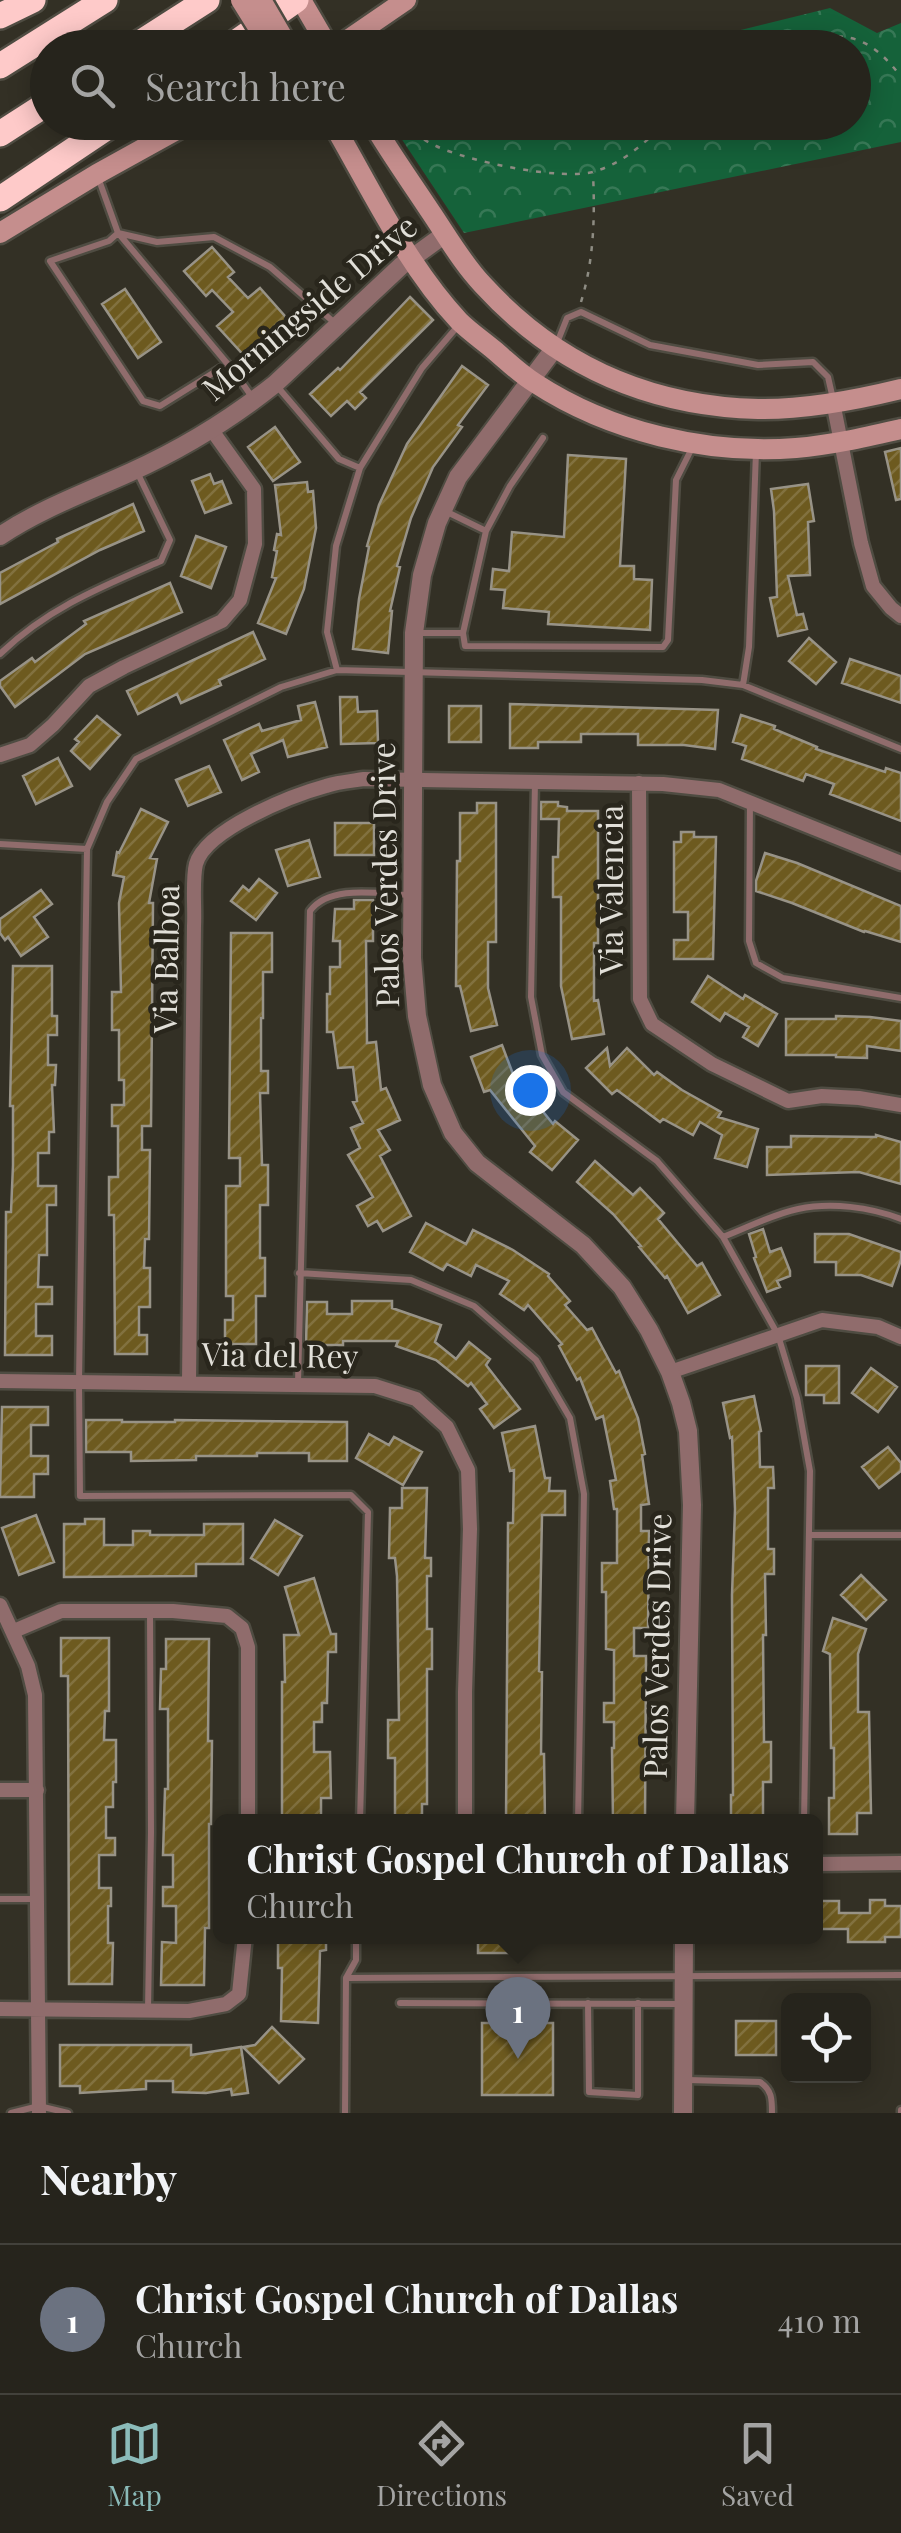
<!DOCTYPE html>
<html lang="en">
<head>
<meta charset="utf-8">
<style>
	body { margin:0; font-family:"Playfair Display",serif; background:#2e2c25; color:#f1f3f6 }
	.controls { position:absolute; right:30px; bottom:30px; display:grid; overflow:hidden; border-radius:15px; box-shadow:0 5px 25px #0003 }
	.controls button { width:90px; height:90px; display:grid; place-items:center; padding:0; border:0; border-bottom:2px solid #42413b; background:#26241c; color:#f1f3f6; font:50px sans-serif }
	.you { position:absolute; left:530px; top:1090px; width:35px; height:35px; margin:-25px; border:8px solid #fff; border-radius:50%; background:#1a73e8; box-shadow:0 0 0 15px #1a73e833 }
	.badge { display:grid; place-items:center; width:65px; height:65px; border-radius:50%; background:#8bbbb9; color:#fff; font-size:32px; font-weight:700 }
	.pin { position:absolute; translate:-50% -82px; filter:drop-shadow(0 2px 5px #0008) }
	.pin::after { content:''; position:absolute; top:52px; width:35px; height:30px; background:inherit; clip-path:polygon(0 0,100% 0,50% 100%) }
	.popup { position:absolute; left:213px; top:1814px; width:610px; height:130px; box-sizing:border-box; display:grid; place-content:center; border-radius:15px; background:#26241c; filter:drop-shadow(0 2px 8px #0005); font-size:32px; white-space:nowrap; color:#a4a4a3 }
	.popup b { font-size:38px; color:#f1f3f6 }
	.popup::after { content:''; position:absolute; left:50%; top:100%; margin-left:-20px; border:20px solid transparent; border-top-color:#26241c }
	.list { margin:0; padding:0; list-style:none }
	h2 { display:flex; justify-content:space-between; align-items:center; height:130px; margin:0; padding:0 40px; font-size:42px }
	h2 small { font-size:32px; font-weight:400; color:#a4a4a3 }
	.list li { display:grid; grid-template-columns:65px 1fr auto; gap:30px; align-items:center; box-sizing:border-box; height:150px; padding:0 40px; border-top:2px solid #42413b }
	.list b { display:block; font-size:38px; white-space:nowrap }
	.list p { margin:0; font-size:32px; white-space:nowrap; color:#a4a4a3 }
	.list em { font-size:32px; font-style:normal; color:#a4a4a3 }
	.icon { flex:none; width:55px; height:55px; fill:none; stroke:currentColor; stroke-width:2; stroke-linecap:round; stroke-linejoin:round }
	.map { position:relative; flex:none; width:901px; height:2113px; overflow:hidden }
	.search { position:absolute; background:#26241c; box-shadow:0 5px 25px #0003; left:30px; right:30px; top:30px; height:110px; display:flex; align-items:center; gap:25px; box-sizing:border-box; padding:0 35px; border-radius:55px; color:#a4a4a3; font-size:38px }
	.sheet { height:280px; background:#26241c }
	nav { display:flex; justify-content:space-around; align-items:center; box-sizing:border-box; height:140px; border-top:2px solid #42413b; background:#26241c; font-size:28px; color:#a4a4a3 }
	nav a { display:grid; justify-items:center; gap:5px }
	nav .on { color:#8bbbb9 }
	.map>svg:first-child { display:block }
</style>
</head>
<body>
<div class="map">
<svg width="901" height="2113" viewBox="0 0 901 2113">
	<defs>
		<pattern id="park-crowns" width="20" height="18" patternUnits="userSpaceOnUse" patternTransform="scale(2.5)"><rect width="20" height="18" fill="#15623a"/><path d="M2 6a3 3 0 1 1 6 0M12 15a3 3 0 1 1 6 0" fill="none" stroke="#377856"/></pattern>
		<pattern id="building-hatch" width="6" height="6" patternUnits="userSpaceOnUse" patternTransform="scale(2.5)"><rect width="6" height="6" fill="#6d5a1f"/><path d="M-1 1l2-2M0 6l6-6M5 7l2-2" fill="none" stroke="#82713f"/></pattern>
	</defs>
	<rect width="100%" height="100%" fill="#333025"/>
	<!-- park -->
	<path fill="url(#park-crowns)" d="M830,8L877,33L901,23V142L464,233L391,123L854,122V48L672,47Z"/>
	<!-- building -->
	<path fill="url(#building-hatch)" stroke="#989387" stroke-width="2.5" d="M212,247L234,272L228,277L248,298L260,288L291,323L249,361L217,326L233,312L212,290L206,296L184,271Z
		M125,289L161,342L138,358L102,304Z
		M410,297L433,320L360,392L366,398L355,409L347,401L331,416L310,394L338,368L340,370Z
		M462,366L488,385L458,425L462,427L433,467L411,518L397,566L400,567L390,611H392L388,653L353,649L359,599L369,547L367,546L379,505L407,444Z
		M275,427L300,462L273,481L248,447Z
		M901,448V499L896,500L885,452Z
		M568,455L626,459L620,566H634V579L652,580L650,630L548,624L549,612L503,608L505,590L491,589L493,569L509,571L512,532L564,537Z
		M210,474L214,484L222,481L231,503L205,513L192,481Z
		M307,482L308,492L313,491L316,528L304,589L286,634L258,623L276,578L272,577L277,551L274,550L277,534L281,535L275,485Z
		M808,484L814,521L808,522L810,575L788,576L797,615L803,614L807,629L778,636L770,598L777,597L774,511L771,489Z
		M133,504L144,531L100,550L0,604V573L58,542L57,539Z
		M196,536L226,547L211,588L181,576Z
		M170,583L182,612L85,654L15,707L0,686V681L32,658L35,662L86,624L84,621Z
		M253,632L265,659L219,680L221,685L181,703L177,694L138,714L127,691Z
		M809,638L836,662L816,684L789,661Z
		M850,659L901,676V703L842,683Z
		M340,697H357L358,712L377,711L378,743L341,744Z
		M315,702L327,747L288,757L283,740L251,754L259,772L242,780L224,740L259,724L262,731L301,720L298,706Z
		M510,704L718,710L715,749L684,745H638V734H581V742H538V748H510Z
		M449,706H481V742H449Z
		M741,715L775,726L774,729L817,747L816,749L885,772L886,768L901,773V821L830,794L834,784L806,774L803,781L742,759L746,746L733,742Z
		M97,716L120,735L90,769L71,751L79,742L75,739Z
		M58,758L72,786L36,804L23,776Z
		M209,766L221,792L188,806L176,780Z
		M541,802H558V806L567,807V811H598V943H594V1001L598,1000L604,1034L572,1039L561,986V897H553V857H558L559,819H541Z
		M477,803H496V942H488V988L497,1025L471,1031L460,986H456L457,861H460V813H477Z
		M141,809L168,822L150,858L157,859L149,903H153L151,1126H142V1150H150L149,1239H145L144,1268H150V1307H139V1335H147V1354H115L114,1215H109V1177H118V1126H112V1105H124V1080H119V1030H112V992H121L119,903L124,877L113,875L117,852L119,853Z
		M335,823H374V855H335Z
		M681,832H694V837H716L713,959H674V940H688V912H674V842H681Z
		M309,840L320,877L288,886L276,850Z
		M765,853L797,863L901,906V942L865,931L864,932L792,903L756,891V881Z
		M259,879L277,893L256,920L231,901L243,886L249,891Z
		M41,890L52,904L34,917L48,937L21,956L8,937L5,940L0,933V919Z
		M354,900H373V941H366L367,1043L376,1042L381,1090L386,1088L400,1120L378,1130L390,1150L380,1156L411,1216L383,1231L377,1221L368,1226L357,1206L373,1197L348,1155L360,1148L351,1128L363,1123L353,1102L357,1101L353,1067L338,1068L333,1032H327V994H330V967H340V941H333L335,909H354Z
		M231,933H272V972H263V1018H261V1071H268V1093H260L262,1165H268V1205H260V1258H265V1296H256V1344H225V1320H233V1296H226V1186H240V1158H229Z
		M13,966H52V1016H57V1035H48V1065H56L55,1085H52L54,1132H49V1153H38V1186H56V1205H47V1255H39L38,1287H52V1304H36V1336H52V1355H5L6,1212H11L13,1165V1106H10Z
		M708,976L743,999L745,995L777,1014L758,1046L743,1037L749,1027L725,1013L720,1021L692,1002Z
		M836,1016L870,1017L901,1021V1051L867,1046V1058L836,1057V1055H786V1019H836Z
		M502,1045L519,1090L523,1087L553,1124L555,1121L578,1140L552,1170L530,1152L535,1146L490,1090L484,1092L471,1057Z
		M607,1048L610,1066L627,1048L654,1075L657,1072L682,1090L721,1112L718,1117L758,1129L747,1167L715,1158L722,1135L700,1122L693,1135L663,1119L660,1122L617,1090L612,1094L586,1068Z
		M876,1135L901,1142V1184L859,1172L767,1175V1147H791V1136L876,1137Z
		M595,1161L633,1195L640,1188L664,1213L658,1219L697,1266L702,1263L720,1295L688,1313L667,1276L665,1278L639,1247L641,1246L613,1214L577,1182Z
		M426,1223L466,1244L473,1230L513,1250L549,1274L548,1276L570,1301L565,1305L587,1330L592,1328L616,1373L619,1371L638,1418L645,1454L642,1455L649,1504L641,1505V1531H649L648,1628H634V1656H646L645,1819L613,1822L612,1748H614V1722H604V1703H614V1650L606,1649V1592H602V1563H617V1509H614L610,1481L616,1480L603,1416L596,1419L580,1378L577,1380L559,1346L562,1344L528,1305L524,1310L500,1294L509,1281L476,1265L471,1276L447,1264L443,1270L410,1252Z
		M763,1229L770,1252L781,1248L790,1271V1276L777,1281L780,1287L767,1292L754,1258L756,1257L749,1234Z
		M815,1234H849L901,1252V1260L892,1286L861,1275H836V1262H815Z
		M352,1301H392V1308L441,1325L435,1342L456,1359L469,1342L490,1359L486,1365L520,1409L494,1428L480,1409L487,1404L471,1383L468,1386L436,1360L396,1346L398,1341H343V1345H306L307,1302H327V1314H352Z
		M806,1366H839V1403H824V1395H806Z
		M871,1368L897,1387L878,1412L852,1393Z
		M754,1396L761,1431L759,1432L760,1467H773L774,1488H768V1549H774V1574H765L766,1635H763L764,1742H771V1782H763V1822H731V1795H733L732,1595L735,1509L732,1437L730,1438L723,1403Z
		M2,1407H48V1425H31V1456H48V1474H34V1497H0Z
		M86,1420H122V1422H175V1420L347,1422V1461H309V1453H257V1456H196V1460L131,1461V1452H86Z
		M535,1426L545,1478H550L549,1491H565V1515H542L539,1671L542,1672L541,1754H544L545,1822H506L508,1523H513L514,1470L510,1471L502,1433Z
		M369,1434L389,1445L394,1437L422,1452L403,1485L356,1458Z
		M888,1447L901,1463V1471L879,1488L862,1467Z
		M402,1488H427L425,1558H431V1576H427V1629H432V1669H427V1804H422V1822H395V1758H388V1720H399L397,1576L395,1558H389L390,1508H402Z
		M36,1515L54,1562L19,1575L2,1528Z
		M85,1519H104V1545H133V1531H150V1535H204V1524H243V1564H196V1576L64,1577V1524H85Z
		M275,1520L302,1536L278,1575L251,1558Z
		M861,1575L886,1600L866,1620L841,1595Z
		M314,1578L331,1634H336V1652H328L327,1703H322V1722H314V1752H330L331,1798H321V1822H282V1682H285L284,1635H299L285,1587Z
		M833,1618L866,1629L858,1654V1712H869L871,1813H857V1834H829V1798H834V1748H831L830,1654L823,1651Z
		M61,1638H109V1711H105L104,1740H116V1782H113V1807H106V1838H115V1855H99V1888H111V1906H108V1943H113L112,1984H69L68,1676H61Z
		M166,1639H209L208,1741H212L211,1824H209V1928H205L204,1985H161L162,1942L176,1943V1906H163V1887H173V1855H163L165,1789H168V1709H160L161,1669H166Z
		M870,1900H885V1906H901V1937H885V1942H848V1929H816V1901H839V1913H870Z
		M278,1936H326V1950L320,1951L318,2023L281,2021L282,1968H278Z
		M478,1936H517V1953H478Z
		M736,2021H776V2055H736Z
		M482,2023H553V2095H482Z
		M272,2027L304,2059L279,2083L243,2047L255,2045Z
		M60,2045H191V2055L241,2047L248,2093L232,2095L231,2089L206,2093L173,2092V2081H146V2089L80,2093V2086H60Z"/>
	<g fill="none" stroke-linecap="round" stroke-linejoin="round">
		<!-- service casing -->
		<g stroke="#4f4c42" stroke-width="11">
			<path id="service" d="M99,180L118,233L109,241L50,261L143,401L160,406L221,368L238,377L252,397
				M118,233L157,242L214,237L270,267L336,324
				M119,234L236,374
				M557,343L567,318L581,312L650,345L758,365L813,362L828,377L833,399
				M276,385L339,459L360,468
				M443,510L486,531L463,633
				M486,531L510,486L543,438
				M417,633H463L465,646L663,647L668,640L676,480L692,448
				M0,654C48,608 101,587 161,561L170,540L138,474
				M337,670L327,632L336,546L360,468L422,368L457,327
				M743,685L749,647L756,451
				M535,781L531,997L542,1055L563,1092L657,1161L723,1237L778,1335L797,1398L810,1471L804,1822
				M750,801L749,941L756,963L783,978L901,998
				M0,844L87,849
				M723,1237C747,1228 773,1214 798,1209C831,1202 870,1207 901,1219
				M299,1273L411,1280L474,1306L536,1360L570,1418L584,1494L578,1822
				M298,1383L310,911C330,884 379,894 409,895
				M809,1535H901
				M360,1822L368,1512L351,1495L80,1496L79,1382L87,849L107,802L136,759L281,687L337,670L702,680L743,685L901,749
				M0,1899H37
				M346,1978L901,1975
				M400,2003L682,2004
				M588,2003L589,2092L638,2095V2003
				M148,2009L151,1832L150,1612
				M688,2080L760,2082C772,2090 772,2099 772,2113
				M11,2113L39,2106L68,2113
				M345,2113L346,1978L356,1960V1936
				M901,2113V2110"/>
		</g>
		<!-- minor casing -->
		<g stroke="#4f4c42" stroke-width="19">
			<path id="minor" d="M833,402L861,543L873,586L891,608L901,616
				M0,755L30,745L53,725L89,686L124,667L222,621L240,600L255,544L254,489L211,429
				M639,783L640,999L652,1024L712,1064L788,1101L822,1096L859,1098L901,1105
				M670,1372L822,1320L878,1327L901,1337
				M0,1381L375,1386L416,1399L447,1427L468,1470L470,1529L465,1692V1822
				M189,1382L194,926C195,908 192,880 196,864C206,829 293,795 326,786C338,782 351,781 364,779L663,784L719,790L901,863
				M0,1605L28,1666L35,1695L39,2113
				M14,1631L61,1611H173L227,1616L242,1628L248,1647V1822
				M0,1790H37
				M816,1864L901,1863
				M0,2009L189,2011L226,2004L239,1994L245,1936"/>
		</g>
		<!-- tertiary casing -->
		<g stroke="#4f4c42" stroke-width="22">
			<path id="tertiary" d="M554,349L458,477L437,523L422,575L414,633L412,958L417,1016L432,1085L453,1133L477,1163L583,1245L622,1287L649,1330L670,1372L681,1403L688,1431L692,1505L685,1822
				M0,536C40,509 87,492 131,472C182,449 231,419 275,384L401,266L445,234
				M683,2113L684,1936"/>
		</g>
		<!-- secondary casing -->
		<g stroke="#4f4c42" stroke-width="25">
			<path id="secondary" d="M301,0L329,48
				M336,48L406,0
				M332,122C371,189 406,264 459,321C469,331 482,340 494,350C507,361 520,374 535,383C610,432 708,455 796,448C832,445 866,437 901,429
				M372,122C390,153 411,182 430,211C447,236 462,263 483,285C557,366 649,406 758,409C805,410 856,400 901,389
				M0,233L97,174L191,122"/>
		</g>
		<!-- motorway casing -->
		<g stroke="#4f4c42" stroke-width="30">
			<path id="motorway" d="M0,16L33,0
				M132,48L207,0
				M228,48L296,0
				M0,66L105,0
				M0,134L48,103
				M0,199L115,122"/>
		</g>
		<!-- path -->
		<path stroke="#8e8c83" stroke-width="2.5" stroke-dasharray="5 8" stroke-linecap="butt" d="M774,48C832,34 861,23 901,77
			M405,122C413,132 424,141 436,146C467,161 564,182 596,171C625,162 645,142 667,122
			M581,302C594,260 595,216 593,173"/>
		<!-- service -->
		<use href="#service" stroke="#906c6c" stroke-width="6"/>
		<!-- minor -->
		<use href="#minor" stroke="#906c6c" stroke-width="14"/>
		<!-- tertiary -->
		<use href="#tertiary" stroke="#906c6c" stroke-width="18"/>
		<!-- secondary -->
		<use href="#secondary" stroke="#c58e8d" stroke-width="20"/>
		<!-- motorway -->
		<use href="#motorway" stroke="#fecac9" stroke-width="25"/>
		<!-- secondary-bridge casing -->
		<g stroke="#4f4c42" stroke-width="25" stroke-linecap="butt">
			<path id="secondary-bridge" d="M241,0L264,37
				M261,0L289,48"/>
		</g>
		<!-- secondary-bridge -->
		<use href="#secondary-bridge" stroke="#c58e8d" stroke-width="20"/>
	</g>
	<g text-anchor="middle" stroke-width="9" stroke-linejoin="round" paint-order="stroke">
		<!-- street labels -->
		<g font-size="32" fill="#e1dfd8" stroke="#29261c">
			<text transform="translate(310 308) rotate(-40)" y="11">Morningside Drive</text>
			<text transform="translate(386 875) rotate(-91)" y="11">Palos Verdes Drive</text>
			<text transform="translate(612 890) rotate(-90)" y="11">Via Valencia</text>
			<text transform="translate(167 959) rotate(-89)" y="11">Via Balboa</text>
			<text transform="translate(280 1356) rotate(1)" y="11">Via del Rey</text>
			<text transform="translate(658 1646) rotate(-89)" y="11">Palos Verdes Drive</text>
		</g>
	</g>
</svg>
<div class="controls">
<button><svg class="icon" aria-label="locate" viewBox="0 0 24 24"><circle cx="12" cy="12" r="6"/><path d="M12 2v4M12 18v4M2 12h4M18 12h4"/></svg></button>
</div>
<div class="you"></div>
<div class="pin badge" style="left:518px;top:2059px;background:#6b7280">1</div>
<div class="popup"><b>Christ Gospel Church of Dallas</b>Church</div>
<div class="search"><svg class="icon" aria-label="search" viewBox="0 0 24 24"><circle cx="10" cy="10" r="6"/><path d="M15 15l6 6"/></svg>Search here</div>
</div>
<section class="sheet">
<h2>Nearby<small></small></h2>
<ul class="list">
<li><span class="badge" style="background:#6b7280">1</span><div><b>Christ Gospel Church of Dallas</b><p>Church</p></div><em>410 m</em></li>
</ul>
</section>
<nav>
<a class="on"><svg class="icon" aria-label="map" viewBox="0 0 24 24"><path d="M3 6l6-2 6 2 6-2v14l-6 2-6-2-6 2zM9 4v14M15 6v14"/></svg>Map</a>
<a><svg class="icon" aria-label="directions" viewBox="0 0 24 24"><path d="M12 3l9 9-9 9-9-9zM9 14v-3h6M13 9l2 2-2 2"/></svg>Directions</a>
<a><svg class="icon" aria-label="saved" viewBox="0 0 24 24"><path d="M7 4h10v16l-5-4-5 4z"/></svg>Saved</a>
</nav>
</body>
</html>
